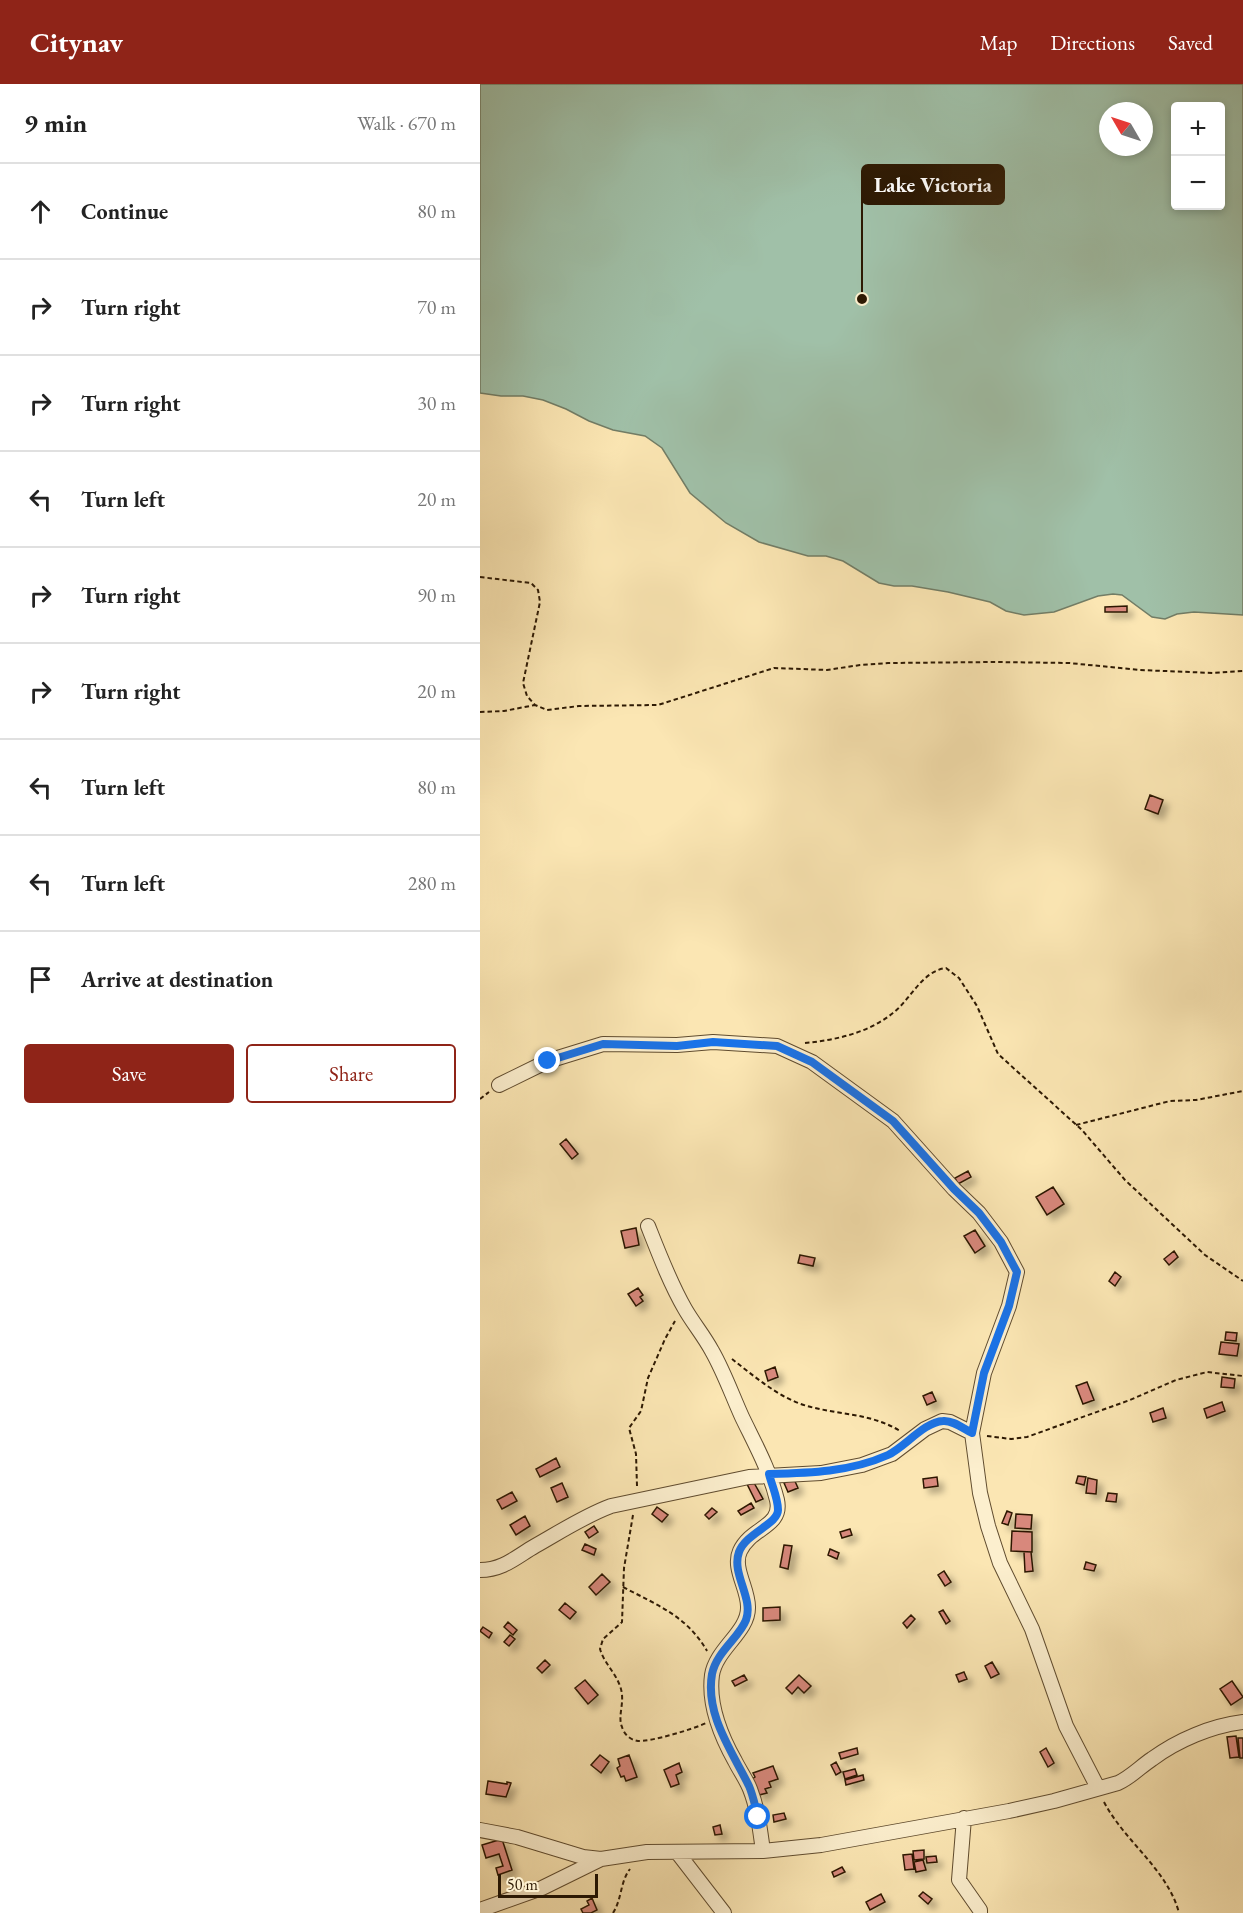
<!DOCTYPE html>
<html lang="en">
<head>
<meta charset="utf-8">
<style>
	body { margin:0; font-family:"EB Garamond",serif; background:#f2f2f2; color:#222 }
	.controls { position:absolute; right:18px; top:18px; display:grid; overflow:hidden; border-radius:6px; box-shadow:0 3px 9px #0003 }
	.controls button { width:54px; height:54px; display:grid; place-items:center; padding:0; border:0; border-bottom:2px solid #e0e0e0; background:#fff; color:#222; font:30px sans-serif }
	.compass { position:absolute; left:619px; top:18px; width:54px; height:54px; border-radius:50%; background:#fff; box-shadow:0 3px 9px #0003; rotate:309deg }
	.scale { position:absolute; left:18px; bottom:15px; width:100px; box-sizing:border-box; padding-left:6px; border:3px solid #2d1903; border-top:0; font-size:16px; line-height:21px; white-space:nowrap; color:#2d1903; -webkit-text-stroke:4px #fcefce; paint-order:stroke }
	.stop { position:absolute; width:18px; height:18px; margin:-14px; border:4px solid #1a73e8; border-radius:50%; background:#fff }
	.stop.end { background:#1a73e8; border-color:#fff; box-shadow:0 2px 6px #0008 }
	.list { margin:0; padding:0; list-style:none }
	h2 { display:flex; justify-content:space-between; align-items:center; height:78px; margin:0; padding:0 24px; font-size:26px }
	h2 small { font-size:20px; font-weight:400; color:#767676 }
	.list li { display:grid; grid-template-columns:39px 1fr auto; gap:18px; align-items:center; box-sizing:border-box; height:96px; padding:0 24px; border-top:2px solid #e0e0e0 }
	.list b { display:block; font-size:22px; white-space:nowrap }
	.list em { font-size:20px; font-style:normal; color:#767676 }
	.actions { display:flex; gap:12px; padding:18px 24px }
	.actions a { flex:1; padding:14px 0; border:2px solid #8f2418; border-radius:6px; text-align:center; font-size:21px; color:#8f2418 }
	.actions .main { background:#8f2418; color:#fff }
	.icon { flex:none; width:33px; height:33px; fill:none; stroke:currentColor; stroke-width:2; stroke-linecap:round; stroke-linejoin:round }
	.map { position:relative; flex:none; width:763px; height:1829px; overflow:hidden }
	header { display:flex; align-items:center; gap:36px; box-sizing:border-box; height:84px; padding:0 30px; background:#8f2418; color:#fff }
	header strong { font-size:28px }
	nav { display:flex; gap:33px; margin-inline-start:auto; font-size:21px }
	main { display:flex }
	aside { flex:1; background:#fff }
	.map>svg:first-child { display:block }
</style>
</head>
<body>
<header>
<strong>Citynav</strong>
<nav><a>Map</a><a>Directions</a><a>Saved</a></nav>
</header>
<main>
<aside>
<h2>9 min<small>Walk · 670 m</small></h2>
<ul class="list">
<li><svg class="icon" aria-label="ahead" viewBox="0 0 24 24"><path d="M12 20V5M6 11l6-6 6 6"/></svg><div><b>Continue</b></div><em>80 m</em></li>
<li><svg class="icon" aria-label="right" viewBox="0 0 24 24"><path d="M7 20v-9h11M14 6l5 5-5 5"/></svg><div><b>Turn right</b></div><em>70 m</em></li>
<li><svg class="icon" aria-label="right" viewBox="0 0 24 24"><path d="M7 20v-9h11M14 6l5 5-5 5"/></svg><div><b>Turn right</b></div><em>30 m</em></li>
<li><svg class="icon" aria-label="left" viewBox="0 0 24 24"><path d="M17 20v-9H6M10 6l-5 5 5 5"/></svg><div><b>Turn left</b></div><em>20 m</em></li>
<li><svg class="icon" aria-label="right" viewBox="0 0 24 24"><path d="M7 20v-9h11M14 6l5 5-5 5"/></svg><div><b>Turn right</b></div><em>90 m</em></li>
<li><svg class="icon" aria-label="right" viewBox="0 0 24 24"><path d="M7 20v-9h11M14 6l5 5-5 5"/></svg><div><b>Turn right</b></div><em>20 m</em></li>
<li><svg class="icon" aria-label="left" viewBox="0 0 24 24"><path d="M17 20v-9H6M10 6l-5 5 5 5"/></svg><div><b>Turn left</b></div><em>80 m</em></li>
<li><svg class="icon" aria-label="left" viewBox="0 0 24 24"><path d="M17 20v-9H6M10 6l-5 5 5 5"/></svg><div><b>Turn left</b></div><em>280 m</em></li>
<li><svg class="icon" aria-label="arrive" viewBox="0 0 24 24"><path d="M6 21V4h12l-3 4 3 4H6"/></svg><div><b>Arrive at destination</b></div></li>
</ul>
<div class="actions"><a class="main">Save</a><a>Share</a></div>
</aside>
<div class="map">
<svg width="763" height="1829" viewBox="0 0 763 1829">
	<defs>
		<filter id="shadow"><feDropShadow dx="5.5" dy="5.5" stdDeviation="3" flood-color="#0004"/></filter>
	</defs>
	<rect width="100%" height="100%" fill="#fbe6b3"/>
	<filter id="stains"><feTurbulence type="fractalNoise" baseFrequency=".00333" numOctaves="4"/><feColorMatrix values="0 0 0 0 .2 0 0 0 0 .09 0 0 0 0 .02 0 0 0 .5 -.17"/></filter>
	<radialGradient id="worn" r=".72"><stop offset=".6" stop-color="#630" stop-opacity="0"/><stop offset="1" stop-color="#630" stop-opacity=".3"/></radialGradient>
	<!-- water -->
	<path fill="#a0c0a8" stroke="#727d66" stroke-width="1.5" fill-rule="evenodd" d="M0,0H763V531L714,528L697,530L685,535L672,533L642,511L633,510L618,512L574,528L544,531L526,527L510,518L468,508L432,502H414L399,499L363,477L346,472H328L279,458L246,439L210,409L182,364L165,352L133,346L109,337L86,325L63,316L43,312H21L0,309ZM696,22H740V122H696ZM628,27H664V63H628Z"/>
	<!-- building -->
	<path fill="#d8887c" stroke="#2d1903" stroke-width="1.5" filter="url(#shadow)" d="M647,522V528H625V523Z
		M670,711L683,716L678,730L665,725Z
		M86,1055L98,1070L92,1075L80,1060Z
		M488,1087L491,1093L478,1100L475,1094Z
		M573,1103L584,1120L567,1131L556,1113Z
		M156,1144L159,1161L145,1164L141,1147Z
		M495,1146L505,1162L495,1169L484,1152Z
		M694,1167L698,1173L689,1181L684,1175Z
		M320,1171L335,1174L333,1182L318,1179Z
		M635,1188L641,1193L635,1202L629,1197Z
		M158,1204L163,1211L160,1213L163,1217L156,1222L148,1210Z
		M746,1248L757,1249L756,1257L745,1256Z
		M741,1258L759,1260L757,1272L739,1270Z
		M295,1283L298,1293L288,1297L285,1287Z
		M742,1293L755,1295L754,1304L741,1303Z
		M607,1298L614,1316L603,1320L596,1302Z
		M452,1308L456,1317L447,1321L443,1312Z
		M742,1318L745,1327L727,1334L724,1325Z
		M683,1324L686,1334L673,1338L670,1329Z
		M76,1374L80,1383L60,1393L56,1385Z
		M598,1392L606,1393L604,1401L596,1399Z
		M457,1393L458,1402L444,1404L443,1395Z
		M608,1394L617,1396L616,1410L606,1409Z
		M314,1395L318,1404L308,1408L304,1399Z
		M273,1397L283,1415L276,1418L267,1400Z
		M82,1399L88,1413L77,1418L71,1404Z
		M32,1408L37,1417L22,1425L17,1416Z
		M628,1409L637,1410L636,1418L626,1417Z
		M271,1419L274,1424L261,1431L258,1427Z
		M177,1423L188,1431L182,1438L172,1430Z
		M232,1424L237,1428L229,1435L225,1431Z
		M527,1427L532,1429L528,1441L522,1439Z
		M536,1430L552,1431L551,1445L535,1444Z
		M45,1432L50,1442L36,1451L30,1441Z
		M114,1442L118,1448L109,1454L105,1448Z
		M370,1445L372,1451L362,1454L360,1448Z
		M532,1447L552,1448V1468L531,1467Z
		M105,1460L116,1465L114,1471L102,1466Z
		M304,1461L312,1462L308,1485L300,1483Z
		M350,1465L359,1469L357,1475L348,1471Z
		M544,1468H551L553,1487L545,1488Z
		M606,1478L616,1481L614,1487L604,1485Z
		M464,1487L471,1498L465,1502L458,1491Z
		M122,1490L130,1498L116,1511L109,1503Z
		M85,1519L96,1528L90,1535L79,1526Z
		M300,1523V1536L283,1537V1524Z
		M463,1526L470,1537L466,1540L459,1528Z
		M431,1531L435,1535L427,1544L423,1539Z
		M28,1538L37,1546L33,1551L24,1543Z
		M3,1543L12,1549L9,1554L0,1547Z
		M30,1551L35,1555L29,1562L24,1558Z
		M65,1576L70,1581L62,1589L57,1584Z
		M512,1578L519,1590L511,1594L505,1582Z
		M484,1588L487,1595L479,1598L476,1591Z
		M264,1591L267,1596L255,1602L252,1597Z
		M319,1591L331,1602L324,1609L318,1603L312,1610L306,1604Z
		M105,1596L118,1611L108,1620L95,1604Z
		M752,1597L763,1613L751,1621L740,1605Z
		M756,1652L759,1673L750,1674L747,1653Z
		M758,1654H763V1674H760Z
		M377,1664L378,1670L361,1675L359,1669Z
		M566,1664L574,1679L568,1683L560,1668Z
		M120,1671L129,1678L121,1689L111,1681Z
		M149,1671L157,1693L146,1697L144,1692L141,1693L137,1684L140,1682L138,1675Z
		M356,1678L361,1688L356,1691L351,1681Z
		M199,1679L202,1688L196,1691L199,1700L191,1703L184,1686Z
		M293,1682L298,1695L289,1698L291,1703L285,1705L287,1709L279,1711L272,1695L275,1693L273,1689Z
		M375,1685L377,1691L365,1695L363,1688Z
		M383,1691L384,1696L366,1701L365,1696Z
		M8,1697L27,1700V1698L31,1699L26,1713L6,1710Z
		M304,1729L306,1735L294,1738L293,1731Z
		M240,1741L242,1750L235,1751L233,1743Z
		M22,1755L32,1786L18,1791L16,1784L23,1782L19,1770L6,1774L2,1761Z
		M444,1766V1775L434,1776L433,1767Z
		M432,1770L434,1785L425,1786L423,1771Z
		M456,1772L457,1778L447,1779L446,1773Z
		M443,1776L446,1786L436,1788L434,1778Z
		M362,1783L365,1788L354,1793L352,1788Z
		M443,1808L452,1815L448,1820L439,1812Z
		M401,1810L405,1818L390,1826L386,1818Z
		M112,1814L117,1826L111,1829H103L101,1825L109,1821L107,1817Z"/>
	<g fill="none" stroke-linecap="round" stroke-linejoin="round">
		<!-- street casing -->
		<g stroke="#604c2f" stroke-width="16">
			<path id="street" d="M19,1001L68,977L123,960L197,961L233,958L297,962L332,978L413,1037L474,1105L499,1129L521,1158L537,1188L529,1222L504,1289L492,1349L500,1409L508,1442L520,1479L552,1545L586,1642L618,1704
				M168,1142C179,1170 190,1199 205,1225C213,1239 224,1252 232,1267C244,1288 252,1311 262,1333C275,1360 290,1387 297,1416C303,1443 271,1443 260,1467C252,1484 269,1506 268,1524C268,1548 236,1565 232,1591C228,1621 241,1652 255,1677C260,1687 266,1695 270,1705C278,1725 280,1746 283,1767
				M0,1486C23,1486 36,1473 55,1462C80,1448 104,1432 131,1422L269,1393L341,1389L382,1381L412,1370L445,1345L462,1337L470,1338L492,1349
				M484,1734L479,1796L500,1826V1829
				M0,1746L37,1753L103,1773L121,1775L167,1768L283,1767L341,1761L529,1727L574,1717L638,1699C651,1693 660,1683 672,1675C698,1656 731,1642 763,1638
				M197,1768L244,1829
				M0,1826L62,1804L121,1775"/>
		</g>
		<!-- path -->
		<path stroke="#2d1903" stroke-width="2" stroke-dasharray="4.5 3" stroke-linecap="butt" d="M0,493L51,499L58,506L60,518L43,599L47,612L55,621L67,626L99,622L178,621L294,584L347,586L380,581L408,579L514,578L589,579L660,586L733,589L763,587
			M0,628L24,627L55,621
			M325,959C356,956 388,949 413,929C431,915 442,887 466,884L479,894L497,922L518,970L602,1046L645,1096L725,1171L763,1197
			M0,1015L9,1008
			M596,1041L690,1017L716,1016L763,1007
			M252,1275C274,1292 299,1314 327,1322C359,1331 391,1329 420,1347
			M507,1352L531,1355L547,1353L650,1316L696,1296L727,1288L763,1292
			M157,1402L156,1370L149,1344L161,1327L168,1294L185,1255L195,1237
			M153,1431L144,1484L142,1538L123,1555L120,1565C124,1579 135,1588 140,1602C146,1618 137,1631 142,1643C144,1650 150,1656 158,1657C170,1658 214,1645 226,1639
			M143,1503C177,1521 207,1532 227,1567
			M624,1718C645,1758 688,1786 699,1829
			M133,1829C142,1815 140,1798 150,1785"/>
		<!-- street -->
		<use href="#street" stroke="#fcefce" stroke-width="14"/>
	</g>
	<g fill="none" stroke-linecap="round" stroke-linejoin="round">
		<!-- route -->
		<path stroke="#1a73e8" stroke-width="8" d="M68,977L123,960L197,962L233,958L297,962L332,978L413,1037L474,1105L499,1129L521,1158L537,1188L529,1222L504,1289L492,1349C484,1345 473,1336 463,1337C444,1338 425,1363 408,1371C370,1388 330,1389 289,1390C292,1402 298,1414 298,1426C298,1440 266,1449 259,1468C251,1490 274,1514 266,1536C259,1554 237,1567 232,1590C225,1631 252,1667 269,1702C273,1711 275,1722 278,1733"/>
	</g>
	<!-- callouts -->
	<path fill="none" stroke="#2d1903" stroke-width="2" d="M382 215L382 101"/>
	<circle fill="#2d1903" stroke="#fcefce" stroke-width="2" cx="382" cy="215" r="6"/>
	<rect fill="#2d1903" stroke="#2d1903" stroke-width="2" x="382" y="81" width="142" height="39" rx="6"/>
	<g font-size="21" text-anchor="middle" font-weight="bold" fill="#fff">
		<text x="453" y="108">Lake Victoria</text>
	</g>
	<rect width="100%" height="100%" filter="url(#stains)"/>
	<rect width="100%" height="100%" fill="url(#worn)"/>
</svg>
<div class="controls">
<button>+</button>
<button>−</button>
</div>
<svg class="compass" viewBox="-18 -18 36 36"><path d="M0-13l5 13h-10z" fill="#e53935"/><path d="M0 13l5-13h-10z" fill="#767676"/></svg>
<div class="scale">50 m</div>
<div class="stop" style="left:278px;top:1733px"></div>
<div class="stop end" style="left:68px;top:977px"></div>
</div>
</main>
</body>
</html>
